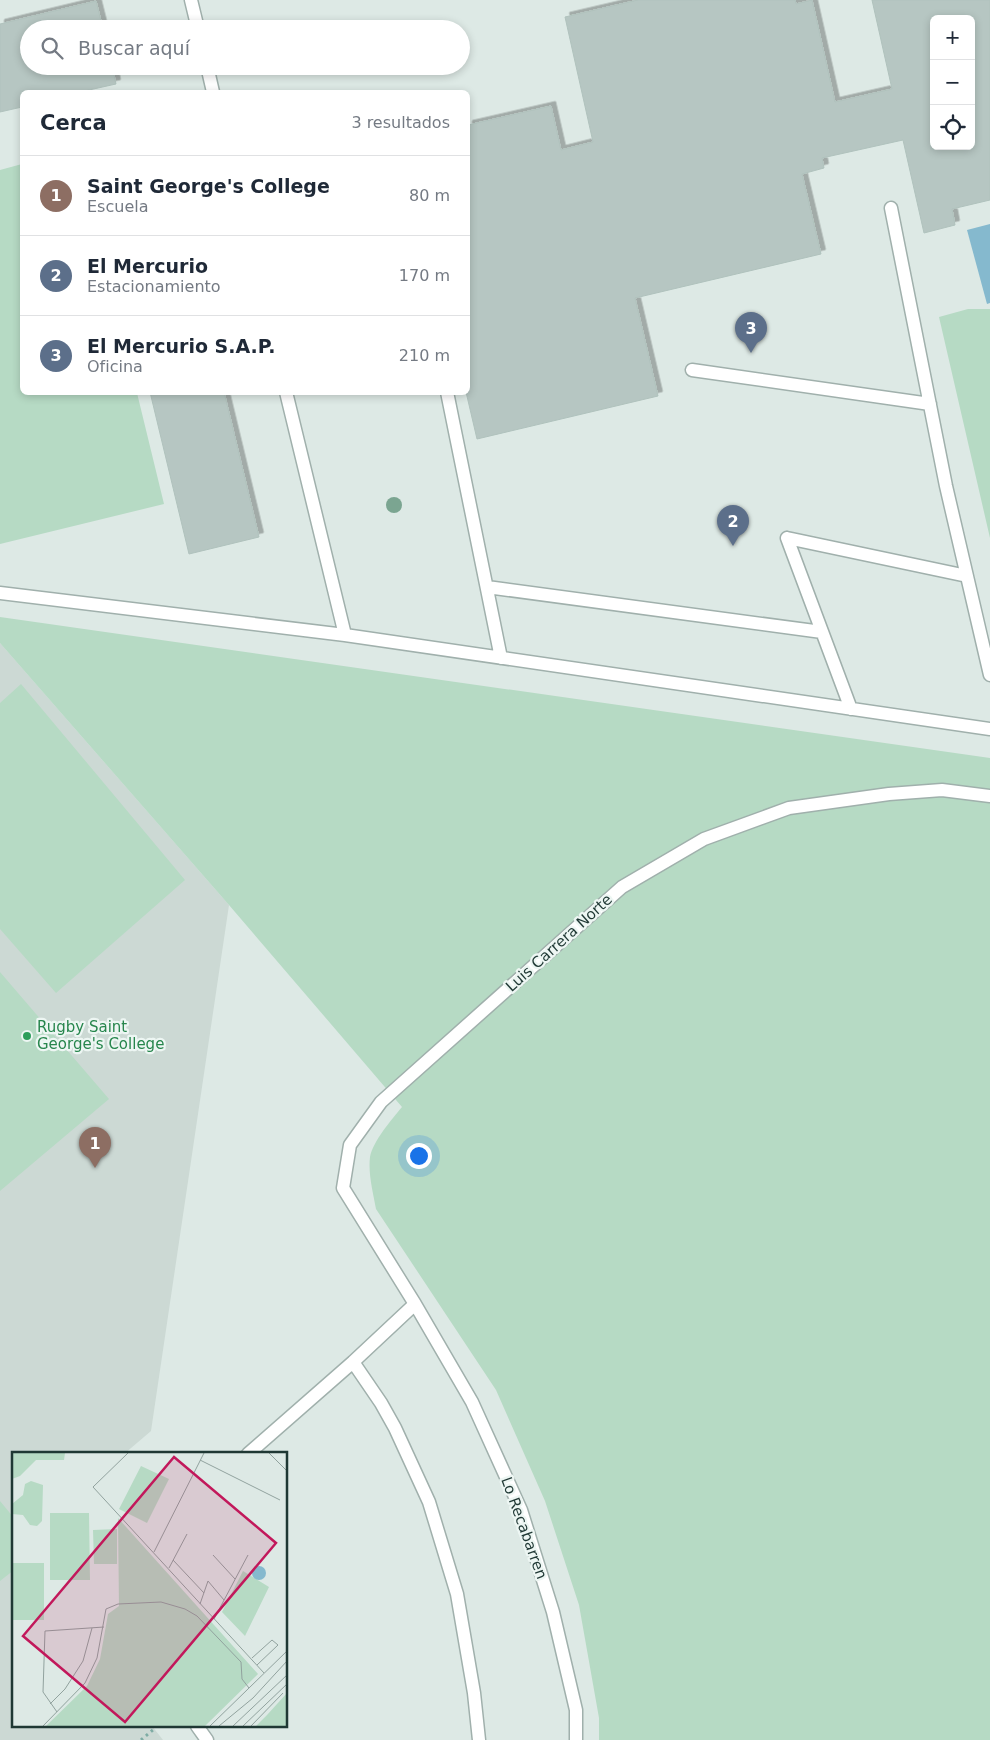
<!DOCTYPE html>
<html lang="es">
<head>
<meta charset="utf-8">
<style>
	body { margin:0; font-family:"DejaVu Sans",sans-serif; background:#f2f2f3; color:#1f2937 }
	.controls { position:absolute; right:15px; top:15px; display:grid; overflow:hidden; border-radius:8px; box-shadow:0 2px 8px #0003 }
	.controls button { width:45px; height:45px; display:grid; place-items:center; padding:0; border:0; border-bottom:1px solid #e0e1e3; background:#fff; color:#1f2937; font:25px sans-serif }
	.you { position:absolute; left:418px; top:1155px; width:18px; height:18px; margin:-12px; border:4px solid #fff; border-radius:50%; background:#1a73e8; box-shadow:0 0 0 8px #1a73e833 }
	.badge { display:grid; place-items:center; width:32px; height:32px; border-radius:50%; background:#db2777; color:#fff; font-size:16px; font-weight:700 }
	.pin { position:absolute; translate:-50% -41px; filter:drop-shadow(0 1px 2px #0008) }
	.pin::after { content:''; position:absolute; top:26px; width:18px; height:15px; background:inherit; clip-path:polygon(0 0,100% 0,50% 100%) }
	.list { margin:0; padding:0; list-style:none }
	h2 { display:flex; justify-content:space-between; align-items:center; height:65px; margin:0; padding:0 20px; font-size:21px }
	h2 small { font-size:16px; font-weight:400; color:#747a83 }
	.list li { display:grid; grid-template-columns:32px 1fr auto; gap:15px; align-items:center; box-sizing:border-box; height:80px; padding:0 20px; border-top:1px solid #e0e1e3 }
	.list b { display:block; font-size:19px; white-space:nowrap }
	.list p { margin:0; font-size:16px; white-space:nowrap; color:#747a83 }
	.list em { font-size:16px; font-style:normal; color:#747a83 }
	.icon { flex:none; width:28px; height:28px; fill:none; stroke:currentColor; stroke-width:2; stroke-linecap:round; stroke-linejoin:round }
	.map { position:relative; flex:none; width:990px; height:1740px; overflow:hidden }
	.search { position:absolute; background:#fff; box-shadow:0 2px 8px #0003; left:20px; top:20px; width:450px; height:55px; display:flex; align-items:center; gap:12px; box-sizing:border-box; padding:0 18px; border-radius:28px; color:#747a83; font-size:19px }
	.panel { position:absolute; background:#fff; box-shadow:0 2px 8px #0003; left:20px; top:90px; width:450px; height:305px; border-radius:8px }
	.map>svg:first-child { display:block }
</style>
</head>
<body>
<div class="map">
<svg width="990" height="1740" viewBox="0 0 990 1740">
	<defs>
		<filter id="shadow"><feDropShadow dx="4.5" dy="-4.5" stdDeviation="0" flood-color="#0004"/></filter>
	</defs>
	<rect width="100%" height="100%" fill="#dde9e5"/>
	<!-- built -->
	<path fill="#ccd9d4" d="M0,643L229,905L151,1431L124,1454H14V1726H152L163,1740H0Z"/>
	<!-- green -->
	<path fill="#b6dac4" d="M22,164V392L137,393L164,504L0,544V170Z
		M968,309H990V538L939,317Z
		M0,617L990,758V1740H599V1718L579,1605L545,1501L496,1390L376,1209C373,1192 368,1174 370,1157C373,1141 392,1119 402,1107L229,905L0,643Z
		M21,684L185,880L56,993L0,929V703Z
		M0,972L109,1099L0,1191Z
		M0,1501L14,1518V1570L0,1581Z"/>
	<!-- water -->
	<path fill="#85b9ce" d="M990,224V303L987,304L967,230Z"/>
	<!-- building -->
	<path fill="#b6c6c2" stroke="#b0c2bd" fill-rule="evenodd" filter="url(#shadow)" d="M638,0H795L796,4L812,0L835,102L892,89L872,0H990V200L952,209L955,225L924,233L903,140L822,158L824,168L802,174L821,254L635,298L658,396L477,439L466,392H468V125L551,106L561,150L593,142L565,17ZM934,19H971V146H934Z
		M96,1L103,29H29V66H112L116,84L80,92H22V107L0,112V24Z
		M150,392H224L259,537L189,554Z"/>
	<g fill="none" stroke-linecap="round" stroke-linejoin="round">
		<!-- service casing -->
		<g stroke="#a0b0ac" stroke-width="15">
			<path id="service" d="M191,0L198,29
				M207,66L213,92
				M891,208L946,486L990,675
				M692,370L930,404
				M286,392L345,635
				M447,392L501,658
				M787,538L967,576
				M787,538L851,709
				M487,587L822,632
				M0,593L345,635L990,729
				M353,1362L381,1403L395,1428L429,1502L457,1594L474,1693L479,1740
				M248,1454L353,1362L415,1304
				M197,1726L207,1740
				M576,1740V1710L553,1612L521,1510L472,1402L415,1304L343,1188L350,1145L381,1102L622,887L704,839L789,808L889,794L942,790L990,796"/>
		</g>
		<!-- path -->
		<path stroke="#7eaca4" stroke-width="3" stroke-dasharray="2.5 4" stroke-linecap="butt" d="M141,1740L154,1729"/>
		<!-- service -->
		<use href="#service" stroke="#fff" stroke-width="12"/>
	</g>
	<!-- trees -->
	<circle fill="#7ba591" cx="394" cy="505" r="8"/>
	<!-- markers -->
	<circle fill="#2e9e5b" stroke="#edf6f3" stroke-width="2" cx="27" cy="1036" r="5"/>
	<g text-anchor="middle" stroke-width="4.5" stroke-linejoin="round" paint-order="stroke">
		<!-- street labels -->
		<g font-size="15" fill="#1f3834" stroke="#edf6f3">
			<text transform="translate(559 943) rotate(-42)" y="5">Luis Carrera Norte</text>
			<text transform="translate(524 1528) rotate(70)" y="5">Lo Recabarren</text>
		</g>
		<!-- leisure labels -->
		<g font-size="15" fill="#27864d" stroke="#edf6f3" text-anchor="start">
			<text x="37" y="1032">Rugby Saint<tspan x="37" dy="17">George's College</tspan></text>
		</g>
	</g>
	<!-- overview -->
	<g transform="translate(12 1452)">
		<rect width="275" height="275" fill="#dde9e5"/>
		<path d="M0,1H53L52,8H24L8,24L0,27ZM129,14L157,27L135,71L107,57ZM19,29L31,33L30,69L25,74L18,73L11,63L0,62V52L11,43L13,32ZM38,61H77L78,128H38ZM106,66L246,222L193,274H34L75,234L88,207L96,162L107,154ZM105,77V112H82L81,78ZM0,111H32V168H0ZM231,119L257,135L233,184L210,160ZM275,241V274H244L255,263Z" fill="#b6dac4"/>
		<path d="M240 121a7 7 0 1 1 14 0a7 7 0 1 1-14 0Z" fill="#85b9ce"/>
		<path fill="none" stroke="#91a29e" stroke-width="1" d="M116,1L81,35L252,221M257,1L275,19M188,8L268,48M142,100L192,1M201,103L223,127M161,108L192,141M157,116L175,82M196,129L212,148M188,152L196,129M202,167L236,103M240,206L260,188L266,193L245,213M38,252L53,237L71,209L80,176M45,260L31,240L33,179L92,175M31,274L73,231L85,206L94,157L106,152L149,150L173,157L185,164L229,210L230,227L237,236M198,274L275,199M207,274L241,246L275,209M221,274L275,223M231,274L275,232M239,274L271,241"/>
		<path fill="#c2185b" fill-opacity="0.15" stroke="#c2185b" stroke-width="2.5" d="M162,5L264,91L113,270L11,184Z"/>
		<rect width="275" height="275" fill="none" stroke="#1f3834" stroke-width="2.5"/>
	</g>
</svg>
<div class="controls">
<button>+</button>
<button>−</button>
<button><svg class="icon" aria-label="locate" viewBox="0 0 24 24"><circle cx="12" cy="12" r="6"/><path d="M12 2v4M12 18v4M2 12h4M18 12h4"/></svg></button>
</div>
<div class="you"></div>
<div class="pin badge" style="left:95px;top:1168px;background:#8d6e63">1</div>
<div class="pin badge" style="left:733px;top:546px;background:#5c6f8a">2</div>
<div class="pin badge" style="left:751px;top:353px;background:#5c6f8a">3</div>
<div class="search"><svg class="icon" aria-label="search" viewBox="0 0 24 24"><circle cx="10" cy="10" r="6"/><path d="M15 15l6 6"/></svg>Buscar aquí</div>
<section class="panel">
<h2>Cerca<small>3 resultados</small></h2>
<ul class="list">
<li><span class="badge" style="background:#8d6e63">1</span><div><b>Saint George's College</b><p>Escuela</p></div><em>80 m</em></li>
<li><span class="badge" style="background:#5c6f8a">2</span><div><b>El Mercurio</b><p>Estacionamiento</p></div><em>170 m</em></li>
<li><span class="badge" style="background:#5c6f8a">3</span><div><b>El Mercurio S.A.P.</b><p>Oficina</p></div><em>210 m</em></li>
</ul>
</section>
</div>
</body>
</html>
